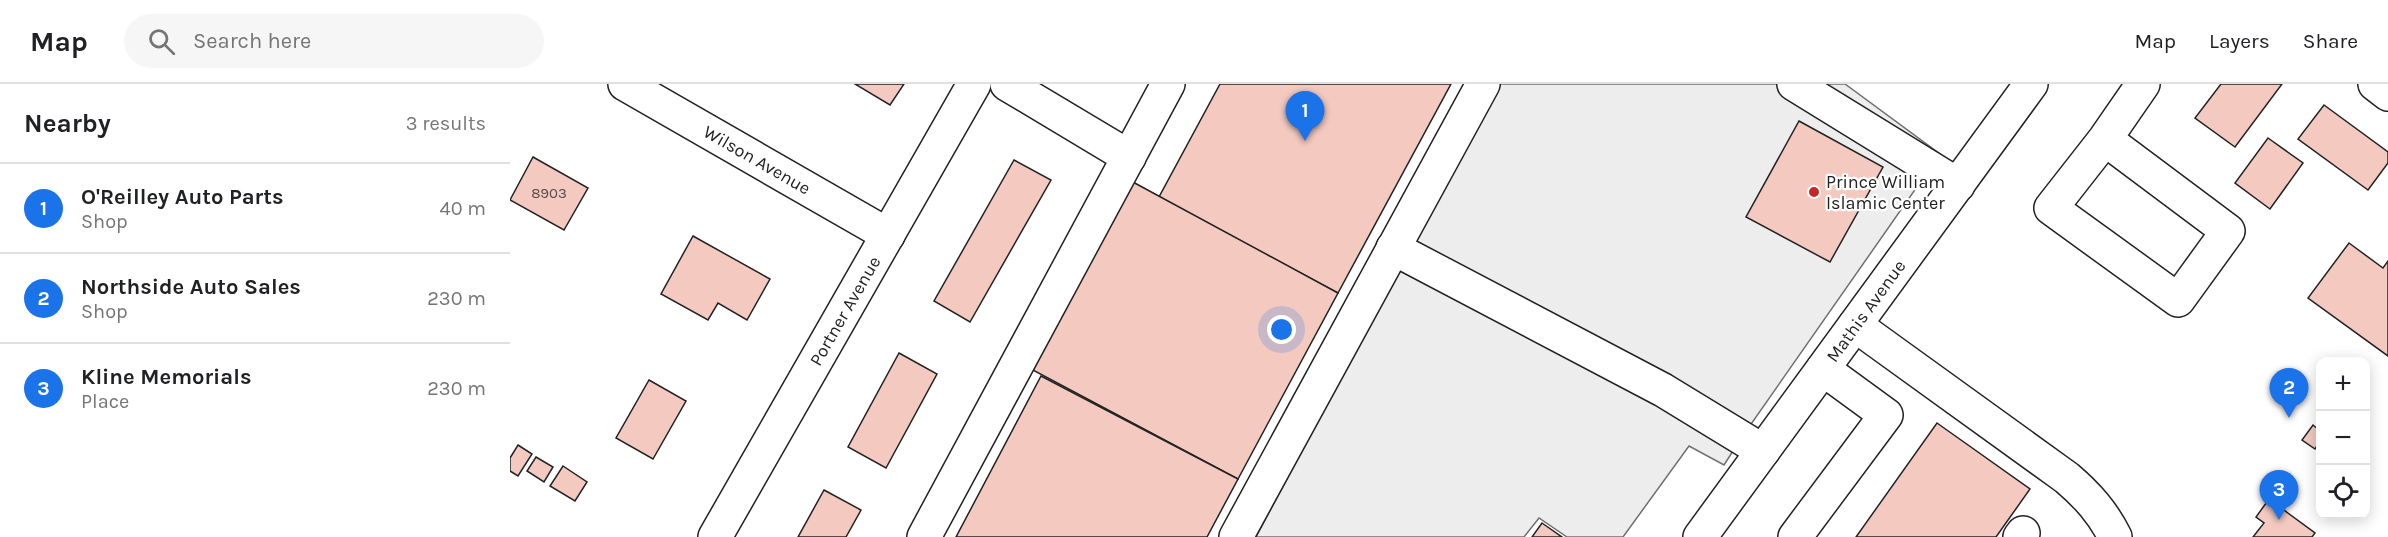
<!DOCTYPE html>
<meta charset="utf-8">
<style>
body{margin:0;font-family:Karla,sans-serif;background:#f6f6f6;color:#202124}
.controls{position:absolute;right:18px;bottom:18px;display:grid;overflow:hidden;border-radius:12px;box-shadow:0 3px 15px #0003}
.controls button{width:54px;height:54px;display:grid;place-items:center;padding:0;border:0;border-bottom:2px solid #e0e0e0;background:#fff;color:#202124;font:30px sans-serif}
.you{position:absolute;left:772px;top:246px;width:21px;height:21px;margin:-15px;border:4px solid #fff;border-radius:50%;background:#1a73e8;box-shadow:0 0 0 9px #1a73e833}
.badge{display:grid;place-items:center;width:39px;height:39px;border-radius:50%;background:#1a73e8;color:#fff;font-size:20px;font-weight:700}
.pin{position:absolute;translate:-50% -50px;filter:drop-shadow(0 2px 3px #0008)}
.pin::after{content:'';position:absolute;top:32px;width:21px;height:18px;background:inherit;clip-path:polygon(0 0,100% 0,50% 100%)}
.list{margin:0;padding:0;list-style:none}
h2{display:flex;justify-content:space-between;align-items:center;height:78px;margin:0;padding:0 24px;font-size:26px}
h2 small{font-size:20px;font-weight:400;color:#757577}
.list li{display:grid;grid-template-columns:39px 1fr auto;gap:18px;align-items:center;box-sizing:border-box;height:90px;padding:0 24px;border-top:2px solid #e0e0e0}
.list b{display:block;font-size:22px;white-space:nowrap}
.list p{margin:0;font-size:20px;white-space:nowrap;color:#757577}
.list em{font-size:20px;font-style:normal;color:#757577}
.icon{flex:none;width:33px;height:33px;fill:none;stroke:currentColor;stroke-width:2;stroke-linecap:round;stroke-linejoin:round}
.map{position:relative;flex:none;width:1878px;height:453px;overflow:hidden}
header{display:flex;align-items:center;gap:36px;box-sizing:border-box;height:84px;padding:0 30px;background:#fff;border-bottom:2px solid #e0e0e0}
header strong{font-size:28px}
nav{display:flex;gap:33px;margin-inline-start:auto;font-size:21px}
.search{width:420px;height:54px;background:#f6f6f6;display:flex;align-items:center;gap:15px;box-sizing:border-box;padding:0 21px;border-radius:33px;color:#757577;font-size:22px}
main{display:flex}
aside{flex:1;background:#fff}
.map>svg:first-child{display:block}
.parking{fill:#ededed;stroke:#6f6f6f;stroke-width:1.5}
.building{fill:#f3c9c0;stroke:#222;stroke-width:1.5}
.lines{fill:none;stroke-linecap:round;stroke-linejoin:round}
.minor-casing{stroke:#222;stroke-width:36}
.minor{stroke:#fff;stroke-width:33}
.poi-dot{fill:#c62828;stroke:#fff;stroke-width:2}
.labels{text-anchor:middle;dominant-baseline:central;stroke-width:4.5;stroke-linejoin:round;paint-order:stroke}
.number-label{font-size:15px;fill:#564c4a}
.street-label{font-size:18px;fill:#222;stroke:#fff}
.poi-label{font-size:18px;fill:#222;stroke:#fff;text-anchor:start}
</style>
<header>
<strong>Map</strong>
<div class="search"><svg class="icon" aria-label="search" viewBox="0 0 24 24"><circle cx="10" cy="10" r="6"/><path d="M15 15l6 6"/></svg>Search here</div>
<nav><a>Map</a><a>Layers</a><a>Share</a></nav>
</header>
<main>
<aside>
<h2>Nearby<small>3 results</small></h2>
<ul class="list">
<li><span class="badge">1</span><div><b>O'Reilley Auto Parts</b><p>Shop</p></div><em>40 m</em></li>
<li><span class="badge">2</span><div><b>Northside Auto Sales</b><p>Shop</p></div><em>230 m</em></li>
<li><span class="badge">3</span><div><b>Kline Memorials</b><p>Place</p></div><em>230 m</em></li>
</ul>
</aside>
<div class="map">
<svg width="1878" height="453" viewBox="0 0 1878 453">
<rect width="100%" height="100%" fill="#fff"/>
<polygon class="parking" points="986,0 1335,0 1430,70 1232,353 1214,381 1179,362 1113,453 1057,453 1029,434 1014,453 746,453"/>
<g class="building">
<polygon points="345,0 394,0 380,21"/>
<polygon points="710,0 941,0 828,209 649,113"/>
<polygon points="1711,0 1772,0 1725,63 1685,34"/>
<polygon points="1814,21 1878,68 1878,79 1858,106 1788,55"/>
<polygon points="1289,37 1373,83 1320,178 1236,133"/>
<polygon points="1758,54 1793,79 1760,125 1725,99"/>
<polygon points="23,73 78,104 54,146 0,116"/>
<polygon points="504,76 541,96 460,238 424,217"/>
<polygon points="621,97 828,209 728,395 519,284"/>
<polygon points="183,152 260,195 237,236 208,219 198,236 151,210"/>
<polygon points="1839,159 1873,184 1878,177 1878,272 1798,214"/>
<polygon points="389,269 427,290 376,384 338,363"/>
<polygon points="531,292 728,395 697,453 446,453"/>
<polygon points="139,296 176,317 143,375 106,354"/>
<polygon points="1427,339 1520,405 1486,453 1346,453"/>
<polygon points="1803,341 1810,347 1810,357 1805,365 1792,356"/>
<polygon points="8,361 22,370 8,392 0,387 0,374"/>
<polygon points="26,373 43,383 34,398 17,387"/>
<polygon points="53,382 77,398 65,417 40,402"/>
<polygon points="314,406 351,426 336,453 288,453"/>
<polygon points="1759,415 1805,449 1802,453 1743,453 1754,439 1746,433"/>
<polygon points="1032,439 1052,453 1022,453"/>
</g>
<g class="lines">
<defs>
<g id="minor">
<polyline points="115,0 378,151"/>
<polyline points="497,0 619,73"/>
<polyline points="1284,0 1448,101"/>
<polyline points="1865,0 1878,10"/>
<polyline points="1595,55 1718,147 1668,216 1541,124 1595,55 1633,0"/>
<polyline points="883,164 1153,306 1253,367"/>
<path d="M1345 241 1557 394C1578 412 1593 429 1605 453"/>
<polyline points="205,453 464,0"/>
<polyline points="414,453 658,0"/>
<polyline points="726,453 973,0"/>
<polyline points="1190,453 1521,0"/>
<polyline points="1285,453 1376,331 1313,285"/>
<polyline points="1510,453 1513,449"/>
</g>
</defs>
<use href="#minor" class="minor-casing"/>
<use href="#minor" class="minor"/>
</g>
<circle class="poi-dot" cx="1304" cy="108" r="6"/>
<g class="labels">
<g class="number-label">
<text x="39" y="109">8903</text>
</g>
<g class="street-label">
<text transform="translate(247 76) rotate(30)">Wilson Avenue</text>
<text transform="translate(335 227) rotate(-60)">Portner Avenue</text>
<text transform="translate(1356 227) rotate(-54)">Mathis Avenue</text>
</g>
<g class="poi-label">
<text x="1316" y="98">Prince William<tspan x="1316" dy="21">Islamic Center</tspan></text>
</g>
</g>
</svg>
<div class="controls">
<button>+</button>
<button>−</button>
<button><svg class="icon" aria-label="locate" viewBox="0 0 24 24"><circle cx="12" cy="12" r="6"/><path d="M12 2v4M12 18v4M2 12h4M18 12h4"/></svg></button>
</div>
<div class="you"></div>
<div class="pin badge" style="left:795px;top:57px">1</div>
<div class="pin badge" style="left:1779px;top:334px">2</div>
<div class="pin badge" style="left:1769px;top:436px">3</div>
</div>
</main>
